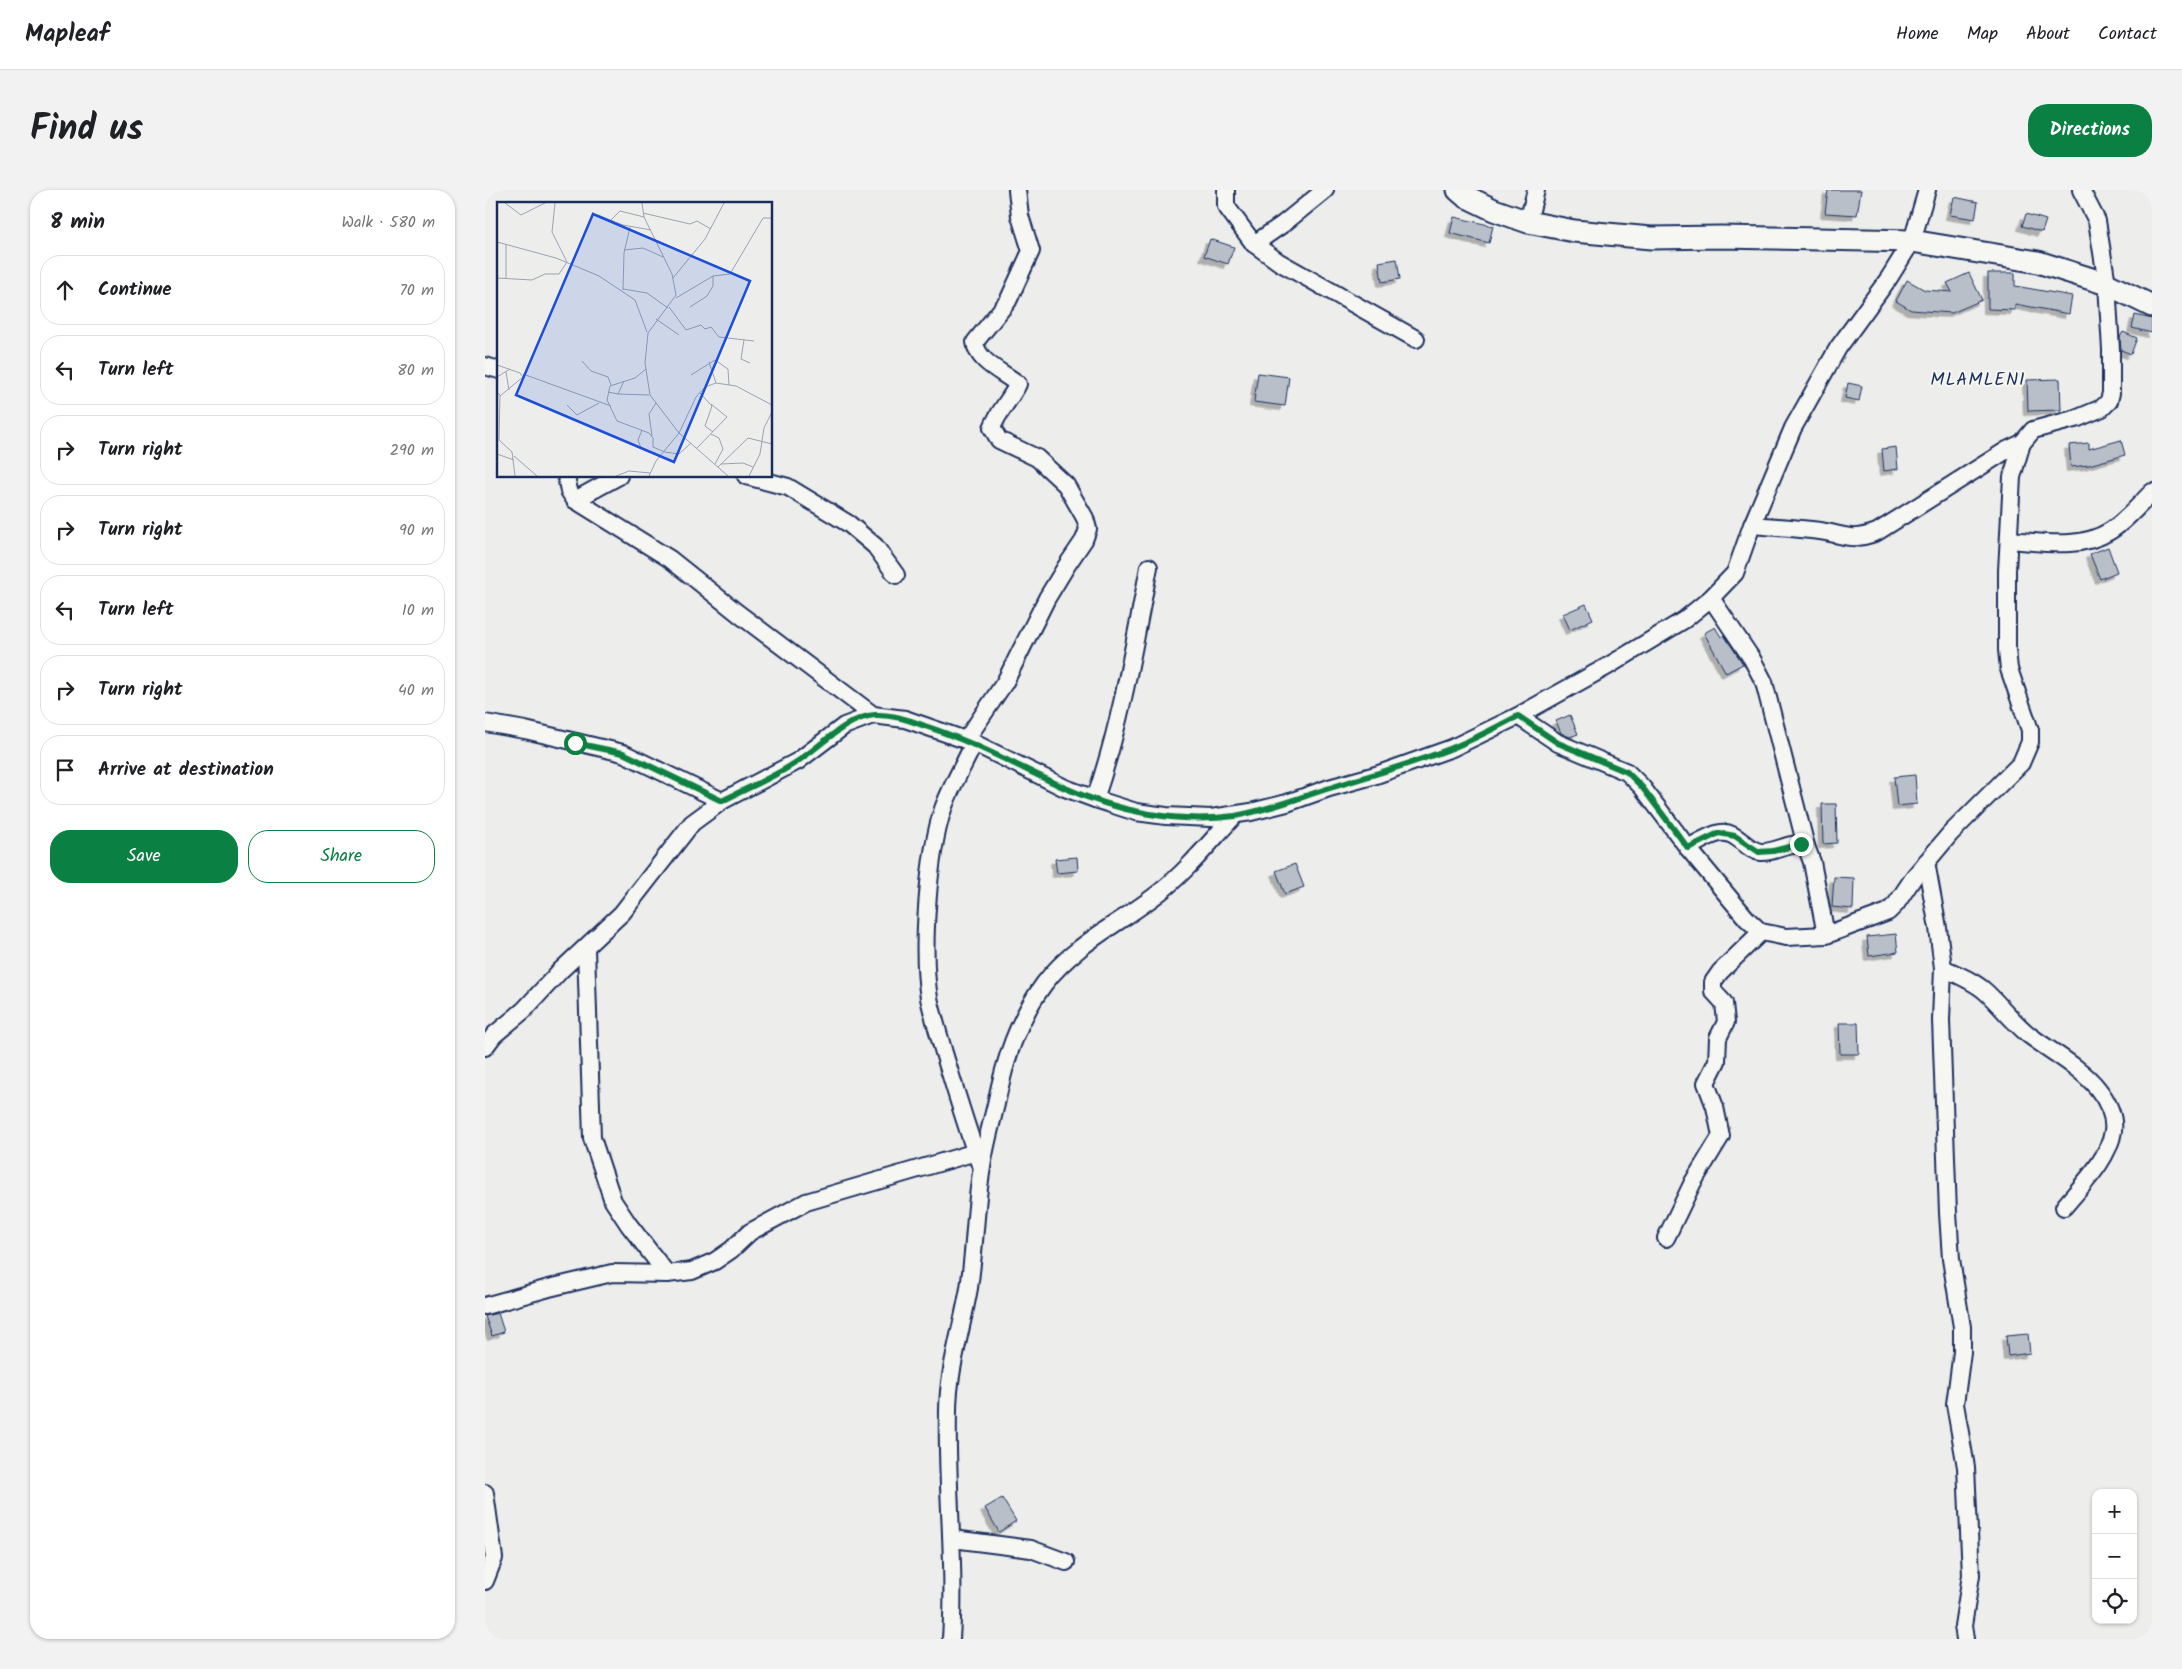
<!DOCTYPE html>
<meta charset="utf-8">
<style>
body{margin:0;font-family:Kalam,sans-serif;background:#f2f2f2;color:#202124}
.controls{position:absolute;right:15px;bottom:15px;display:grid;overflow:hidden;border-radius:10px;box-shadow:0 1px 4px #0004}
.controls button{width:45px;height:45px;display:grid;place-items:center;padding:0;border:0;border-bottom:1px solid #e0e0e0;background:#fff;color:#202124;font:25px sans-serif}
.stop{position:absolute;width:15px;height:15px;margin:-11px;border:4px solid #0b8043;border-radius:50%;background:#fff}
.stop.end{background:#0b8043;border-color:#fff;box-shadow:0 1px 5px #0008}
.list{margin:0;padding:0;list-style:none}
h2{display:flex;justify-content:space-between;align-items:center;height:65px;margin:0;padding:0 20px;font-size:21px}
h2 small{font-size:16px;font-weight:400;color:#757577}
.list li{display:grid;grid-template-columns:32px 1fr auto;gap:15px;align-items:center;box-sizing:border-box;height:70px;margin:0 10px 10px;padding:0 10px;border:1px solid #e0e0e0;border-radius:20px}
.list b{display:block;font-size:19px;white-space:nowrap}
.list em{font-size:16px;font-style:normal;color:#757577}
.actions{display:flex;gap:10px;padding:15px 20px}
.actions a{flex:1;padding:11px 0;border:1px solid #0b8043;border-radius:20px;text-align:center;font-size:18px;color:#0b8043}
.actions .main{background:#0b8043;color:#fff}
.icon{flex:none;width:28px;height:28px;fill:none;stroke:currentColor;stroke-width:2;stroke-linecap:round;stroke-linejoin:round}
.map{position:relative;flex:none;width:1667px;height:1449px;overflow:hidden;border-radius:20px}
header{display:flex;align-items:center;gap:30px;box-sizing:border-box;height:70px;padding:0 25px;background:#fff;border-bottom:1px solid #e0e0e0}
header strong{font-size:24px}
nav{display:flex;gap:28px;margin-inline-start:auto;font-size:18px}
.intro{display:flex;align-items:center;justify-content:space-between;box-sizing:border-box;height:120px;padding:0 30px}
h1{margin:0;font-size:35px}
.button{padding:12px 22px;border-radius:20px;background:#0b8043;color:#fff;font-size:18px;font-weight:700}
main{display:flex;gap:30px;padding:0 30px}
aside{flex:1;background:#fff;border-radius:20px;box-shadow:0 1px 4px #0004}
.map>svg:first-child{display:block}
.building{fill:#b9bfc8;stroke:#1b2f5e;filter:url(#shadow)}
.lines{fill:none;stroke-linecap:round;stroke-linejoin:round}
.minor-casing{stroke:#1b2f5e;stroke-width:20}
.major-casing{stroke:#1b2f5e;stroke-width:25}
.minor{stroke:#f6f6f2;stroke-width:16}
.major{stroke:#f6f6f2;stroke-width:21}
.route{stroke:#0b8043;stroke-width:6}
.labels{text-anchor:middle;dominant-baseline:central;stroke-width:4;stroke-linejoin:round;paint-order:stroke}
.quarter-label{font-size:18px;letter-spacing:1px;fill:#1b2f5e;stroke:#f6f6f2}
.inset-road{fill:none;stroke:#99a2b3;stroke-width:1}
.view{fill:#1d4ed8;fill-opacity:0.15;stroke:#1d4ed8;stroke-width:2.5}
.inset-edge{fill:none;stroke:#1b2f5e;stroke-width:2.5}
</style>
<header>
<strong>Mapleaf</strong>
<nav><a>Home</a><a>Map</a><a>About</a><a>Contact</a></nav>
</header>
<div class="intro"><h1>Find us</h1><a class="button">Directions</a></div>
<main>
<aside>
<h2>8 min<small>Walk · 580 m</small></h2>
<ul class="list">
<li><svg class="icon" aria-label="ahead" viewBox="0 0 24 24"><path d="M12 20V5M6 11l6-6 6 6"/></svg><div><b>Continue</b></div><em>70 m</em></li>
<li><svg class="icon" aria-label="left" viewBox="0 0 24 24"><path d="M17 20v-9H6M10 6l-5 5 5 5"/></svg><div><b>Turn left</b></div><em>80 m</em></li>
<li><svg class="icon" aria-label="right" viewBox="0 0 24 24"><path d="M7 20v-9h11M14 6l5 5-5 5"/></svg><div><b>Turn right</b></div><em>290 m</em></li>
<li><svg class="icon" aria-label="right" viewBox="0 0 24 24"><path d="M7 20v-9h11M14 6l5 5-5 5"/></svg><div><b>Turn right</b></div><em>90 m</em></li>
<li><svg class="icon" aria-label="left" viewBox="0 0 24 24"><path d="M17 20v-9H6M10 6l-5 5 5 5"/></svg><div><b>Turn left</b></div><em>10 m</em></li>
<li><svg class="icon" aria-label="right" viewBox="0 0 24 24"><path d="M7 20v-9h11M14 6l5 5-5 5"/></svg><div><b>Turn right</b></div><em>40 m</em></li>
<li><svg class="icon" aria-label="arrive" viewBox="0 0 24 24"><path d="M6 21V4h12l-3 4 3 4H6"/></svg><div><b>Arrive at destination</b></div></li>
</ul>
<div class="actions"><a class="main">Save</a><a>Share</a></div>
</aside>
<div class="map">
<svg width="1667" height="1449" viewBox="0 0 1667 1449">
<defs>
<filter id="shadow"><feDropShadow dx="-4.5" dy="4.5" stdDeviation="0" flood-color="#0004"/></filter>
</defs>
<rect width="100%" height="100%" fill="#edeeec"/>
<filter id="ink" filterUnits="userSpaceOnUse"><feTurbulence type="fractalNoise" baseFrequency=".02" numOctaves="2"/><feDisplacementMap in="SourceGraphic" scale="10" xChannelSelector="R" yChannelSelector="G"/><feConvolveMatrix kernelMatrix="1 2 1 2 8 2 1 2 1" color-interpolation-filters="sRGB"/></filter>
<g filter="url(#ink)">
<g class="building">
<polygon points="1343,0 1376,0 1372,25 1340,23"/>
<polygon points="1469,7 1493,12 1490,29 1465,25"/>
<polygon points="1541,24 1561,30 1557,42 1537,36"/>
<polygon points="969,27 1008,36 1004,53 965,43"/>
<polygon points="725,49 749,57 743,74 719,66"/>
<polygon points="912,69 915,89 897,92 894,72"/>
<polygon points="1484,83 1497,110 1467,123 1426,120 1411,111 1422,90 1440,100 1467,102 1462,93"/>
<polygon points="1503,83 1530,83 1530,96 1587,106 1584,124 1530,114 1530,120 1503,119"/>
<polygon points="1650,125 1667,129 1667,143 1647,138"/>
<polygon points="1638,142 1652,148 1646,164 1636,160 1635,147"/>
<polygon points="773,183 804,187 800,216 769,212"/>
<polygon points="1575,189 1576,220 1543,221 1542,190"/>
<polygon points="1363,193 1377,196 1374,211 1360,208"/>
<polygon points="1636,250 1640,265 1604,275 1586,277 1584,255 1604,253 1604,259"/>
<polygon points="1411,257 1413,279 1399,281 1397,259"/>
<polygon points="1623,357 1632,382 1615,389 1605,364"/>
<polygon points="1101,414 1108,429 1085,440 1078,424"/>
<polygon points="1230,437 1236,447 1239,445 1258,474 1241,483 1219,443"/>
<polygon points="1085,525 1093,544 1085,547 1076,543 1071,531"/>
<polygon points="1430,585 1432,614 1412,616 1409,587"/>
<polygon points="1337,614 1351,614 1352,653 1338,654"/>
<polygon points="592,667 593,681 572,683 570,669"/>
<polygon points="810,674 819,697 800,704 791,681"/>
<polygon points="1349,687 1369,688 1368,719 1347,717"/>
<polygon points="1411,744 1413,762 1384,766 1382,747"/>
<polygon points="1354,833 1373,833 1374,864 1355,864"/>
<polygon points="13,1123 19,1142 7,1146 0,1126"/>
<polygon points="1543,1144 1545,1163 1523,1166 1521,1146"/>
<polygon points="517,1308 531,1331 514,1342 500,1318"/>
</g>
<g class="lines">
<defs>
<g id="minor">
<polyline points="741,0 741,16 769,54 794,72 931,149"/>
<polyline points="1043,32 1051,0"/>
<polyline points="769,54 798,34 840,0"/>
<polyline points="0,176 14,180"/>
<polyline points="81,286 84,301 90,310 185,369 254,424 388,525"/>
<polyline points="261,286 303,297 364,334 390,356 411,385"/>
<polyline points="90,310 134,286"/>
<path d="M1267 335C1290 337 1312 338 1335 341 1361 345 1365 352 1392 342L1522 260 1537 253"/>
<path d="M1524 350C1557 352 1595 360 1625 341 1641 331 1654 315 1667 302"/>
<polyline points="1226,408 1267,469 1279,492 1321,656"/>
<polyline points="1033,526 1073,553 1142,582 1157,597 1203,658 1262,729 1276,742 1301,747 1341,745 1403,722 1411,714 1429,687 1465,644 1536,573 1545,552 1545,540 1524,479 1522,460 1522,381 1527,287 1537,253 1548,240 1593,228 1617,218 1624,211 1626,203 1626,160 1622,94 1612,31 1596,0"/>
<polyline points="0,533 40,540 138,563 237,611"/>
<path d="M481 550 520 492 562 408 582 375 599 350 603 339 600 328 581 295 552 268 514 250 507 238C513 222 525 210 533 194 518 182 492 172 490 152L523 111 546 61 535 26 532 0"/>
<path d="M489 553C479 575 466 596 458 619 443 665 436 759 444 808 448 826 454 845 459 863 470 899 481 936 494 972"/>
<path d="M610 609C636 534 649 455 664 377"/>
<path d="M1203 658C1212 653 1224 645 1235 643 1252 640 1261 661 1276 662 1291 663 1307 650 1321 656L1327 672 1341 745"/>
<polyline points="1441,672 1453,738 1458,778 1456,830 1463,1023 1466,1069 1477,1137 1477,1162 1470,1214 1481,1277 1486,1385 1478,1436 1480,1449"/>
<polyline points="101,758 107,948 128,1011 144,1035 182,1084"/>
<path d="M1458 778C1473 785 1489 791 1501 802 1516 816 1528 832 1544 845 1565 861 1597 878 1613 899 1622 910 1630 926 1628 941 1624 969 1597 995 1579 1017"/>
<polyline points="0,857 9,845 39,820 75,781 137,723 207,633 237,611 313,571 359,536 388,525 420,529 489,553 580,598 610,609 651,622 681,626 726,628 766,622 802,613 844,598 891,585 967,558 1033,526 1123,476 1199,430 1226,408 1250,383 1267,335 1308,238 1353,158 1404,88 1427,51 1442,0"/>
<polyline points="1181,1048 1208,992 1236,946 1230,917 1221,893 1232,871 1233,848 1241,832 1239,813 1228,801 1228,792 1235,782 1276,742"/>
<polyline points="0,1116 64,1098 127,1083 182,1084 207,1081 230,1071 246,1060 265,1042 321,1012 491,962"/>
<polyline points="0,1303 9,1368 0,1391"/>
<polyline points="468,1349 546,1359 581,1372"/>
<path d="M466 1449C471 1373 461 1297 463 1221 463 1180 477 1139 484 1098 490 1058 490 1017 497 977 500 956 506 935 511 914 520 870 532 831 559 794 589 754 636 733 675 702 703 680 725 652 749 626"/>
</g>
<polyline id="major" points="973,0 980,6 1009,20 1043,32 1089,41 1166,48 1236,47 1427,51 1553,72 1622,94 1667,116"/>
</defs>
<use href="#minor" class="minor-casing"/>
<use href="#major" class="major-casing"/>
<use href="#minor" class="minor"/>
<use href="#major" class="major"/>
</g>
</g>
<g class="lines" filter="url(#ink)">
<path class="route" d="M90 553 138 563 237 611C262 598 290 587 313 571 336 556 362 527 390 525 407 524 425 530 440 536 489 552 532 576 578 597 630 621 692 634 750 626 783 620 813 608 845 598 886 585 927 574 967 558 990 549 1012 537 1033 526L1073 553 1142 582 1157 597 1203 658 1234 643 1250 646 1274 662 1288 661 1316 654"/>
</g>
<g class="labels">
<g class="quarter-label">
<text x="1493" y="190">MLAMLENI</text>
</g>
</g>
<g transform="translate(12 12)">
<rect width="275" height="275" fill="#edeeec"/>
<path class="inset-road" d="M8 1 24 13 48 1M145 1 147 15 175 72 179 93 151 131 148 161 153 193 182 231 231 274M146 11 193 22 200 19 214 27M101 13 126 23 154 28M114 18 123 9 147 15M0 40 59 56 102 74 138 98 150 130M9 43V76M127 48 146 46 166 55M0 76 35 78 48 72H62L70 60 55 30 58 1M176 76 208 37 227 1M126 87 150 91 171 106M126 88 127 51 133 25M179 96 216 74 233 72 266 16H275M172 105 189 128 204 123 208 127 214 125 222 135 257 139M193 105 210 94 216 84V74M159 117 182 133M247 138 244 157 253 161M85 159 94 169 111 175 114 183M212 160 219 181M0 163 23 171 26 175 3 194M149 167 138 176 113 184 110 198 120 219 152 231 156 236V245L168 250 182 252 194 241M9 170 12 188M26 172 114 204M194 173 218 158 231 167 232 183M0 175 13 167M0 190 3 193 2 238 15 250 18 274M111 190 121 192 127 179M203 191 215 204 208 224 216 230M121 192 152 193M70 203 80 213 102 201M214 232 222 236 226 247 218 262M155 234 152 212 159 201M144 246 141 238 145 228M200 246 230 215 214 202M0 252 17 258M17 254 40 274M224 262 246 261 256 265M221 265 251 236 275 242M119 274 132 269 153 271M152 274 159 259 182 231 199 195 208 185 219 181 239 184 275 203M252 274 263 252 267 226 275 210"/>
<path class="view" d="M96 12 253 79 177 260 19 193Z"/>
<rect width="275" height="275" class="inset-edge"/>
</g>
</svg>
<div class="controls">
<button>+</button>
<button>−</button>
<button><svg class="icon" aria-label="locate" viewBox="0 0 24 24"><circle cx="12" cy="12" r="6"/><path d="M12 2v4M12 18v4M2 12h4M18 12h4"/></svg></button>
</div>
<div class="stop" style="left:90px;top:553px"></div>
<div class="stop end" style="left:1316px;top:654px"></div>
</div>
</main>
